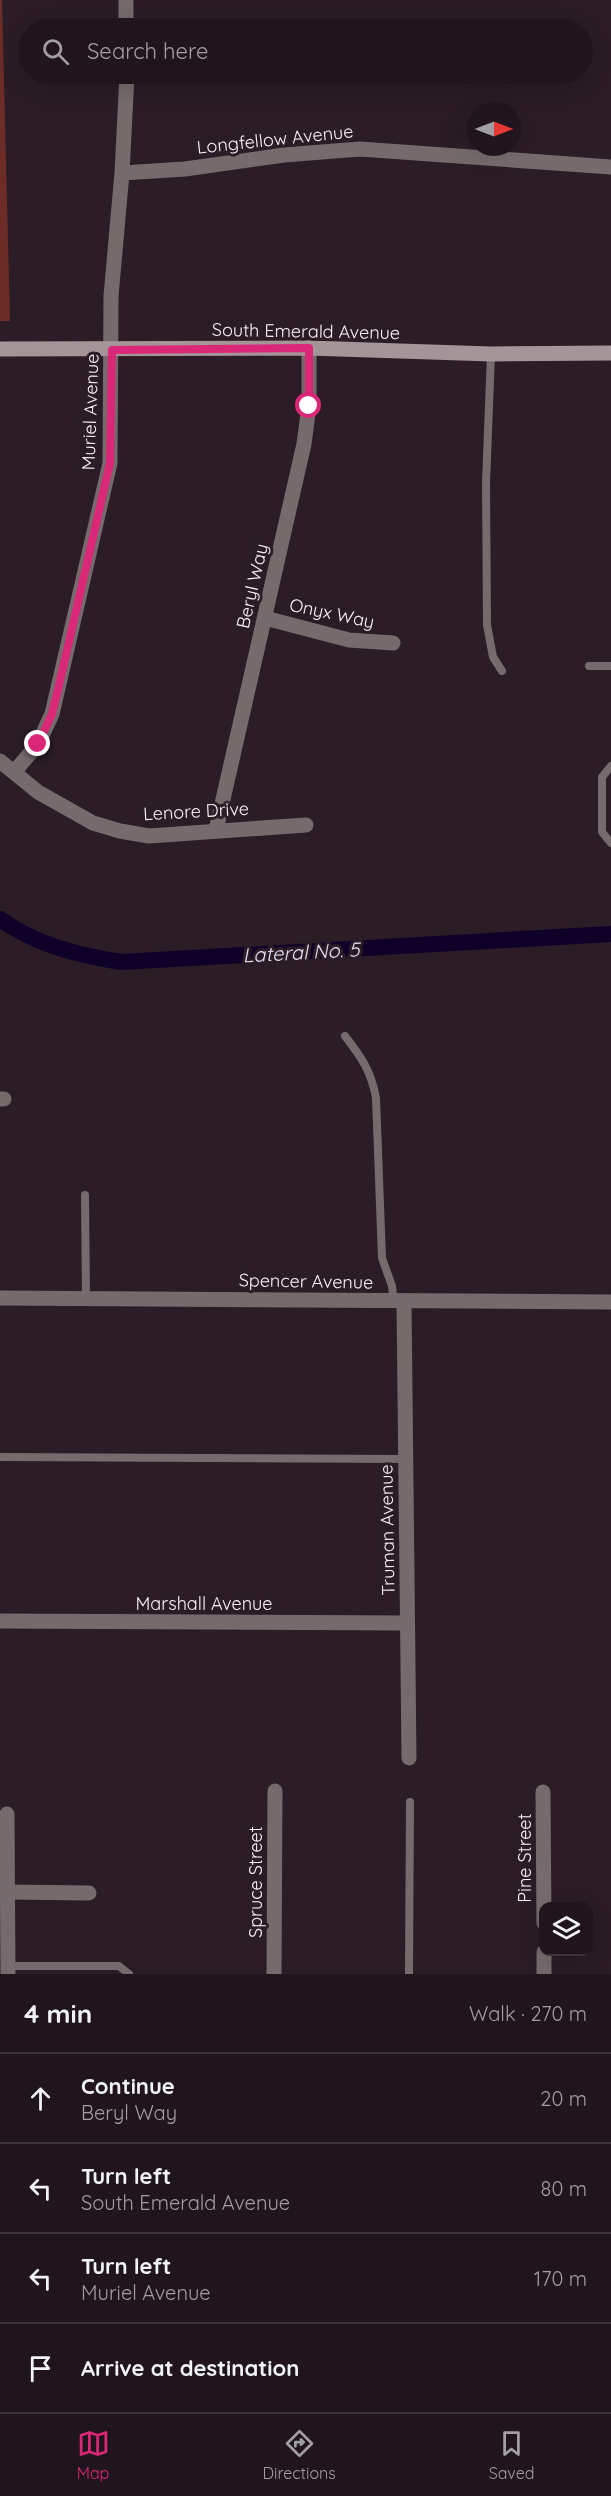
<!DOCTYPE html>
<meta charset="utf-8">
<style>
body{margin:0;font-family:Quicksand,sans-serif;background:#2d2229;color:#f1f3f6}
.controls{position:absolute;right:18px;bottom:18px;display:grid;overflow:hidden;border-radius:12px;box-shadow:0 6px 24px #0002}
.controls button{width:54px;height:54px;display:grid;place-items:center;padding:0;border:0;border-bottom:2px solid #3d343b;background:#20151c;color:#f1f3f6;font:30px sans-serif}
.compass{position:absolute;left:467px;top:102px;width:54px;height:54px;border-radius:50%;background:#20151c;box-shadow:0 6px 24px #0002;rotate:90deg}
.stop{position:absolute;width:18px;height:18px;margin:-14px;border:4px solid #db2777;border-radius:50%;background:#fff}
.stop.end{background:#db2777;border-color:#fff;box-shadow:0 2px 6px #0008}
.list{margin:0;padding:0;list-style:none}
h2{display:flex;justify-content:space-between;align-items:center;height:78px;margin:0;padding:0 24px;font-size:26px}
h2 small{font-size:20px;font-weight:400;color:#a29fa3}
.list li{display:grid;grid-template-columns:39px 1fr auto;gap:18px;align-items:center;box-sizing:border-box;height:90px;padding:0 24px;border-top:2px solid #3d343b}
.list b{display:block;font-size:22px;white-space:nowrap}
.list p{margin:0;font-size:20px;white-space:nowrap;color:#a29fa3}
.list em{font-size:20px;font-style:normal;color:#a29fa3}
.icon{flex:none;width:33px;height:33px;fill:none;stroke:currentColor;stroke-width:2;stroke-linecap:round;stroke-linejoin:round}
.map{position:relative;flex:none;width:611px;height:1974px;overflow:hidden}
.search{position:absolute;background:#20151c;box-shadow:0 6px 24px #0002;left:18px;right:18px;top:18px;height:66px;display:flex;align-items:center;gap:15px;box-sizing:border-box;padding:0 21px;border-radius:33px;color:#a29fa3;font-size:22px}
.sheet{height:438px;background:#20151c}
nav{display:flex;justify-content:space-around;align-items:center;box-sizing:border-box;height:84px;border-top:2px solid #3d343b;background:#20151c;font-size:16px;color:#a29fa3}
nav a{display:grid;justify-items:center;gap:3px}
nav .on{color:#db2777}
.map>svg:first-child{display:block}
.green{fill:#6c2c27}
.lines{fill:none;stroke-linecap:round;stroke-linejoin:round}
.canal{stroke:#0f002a;stroke-width:16}
.lane{stroke:#756b6d;stroke-width:8}
.street{stroke:#756b6d;stroke-width:15}
.secondary{stroke:#a59598;stroke-width:15}
.route{stroke:#db2777;stroke-width:8}
.labels{text-anchor:middle;dominant-baseline:central;stroke-width:6;stroke-linejoin:round;paint-order:stroke}
.street-label{font-size:18px;fill:#fcf1f8;stroke:#2b1c26}
.water-label{font-size:20px;font-style:italic;fill:#e5e2f6;stroke:#2b1c26}
</style>
<div class="map">
<svg width="611" height="1974" viewBox="0 0 611 1974">
<rect width="100%" height="100%" fill="#2b1c26"/>
<polygon class="green" points="0,0 2,0 10,321 0,321"/>
<g class="lines">
<path class="canal" d="M0 919C37 945 77 955 121 962L611 934"/>
<g class="lane">
<polyline points="491,354 486,483 487,625 493,657 502,671"/>
<polyline points="589,666 611,666"/>
<polyline points="611,766 602,777 602,832 611,843"/>
<path d="M345 1036C362 1058 371 1071 376 1098L382 1258 392 1286 394 1302"/>
<polyline points="85,1195 86,1299"/>
<polyline points="0,1457 405,1459"/>
<polyline points="8,1966 119,1966 129,1974"/>
<polyline points="409,1974 410,1802"/>
</g>
<g class="street">
<polyline points="126,0 126,28"/>
<polyline points="122,173 185,169 284,155 360,149 611,167"/>
<polyline points="265,618 349,640 393,643"/>
<polyline points="0,761 38,792 93,823 120,831 149,836 306,825"/>
<polyline points="15,771 38,744 52,714 110,463 111,296 122,173 127,74"/>
<polyline points="216,830 304,444 309,406 309,348"/>
<polyline points="0,1099 4,1099"/>
<polyline points="0,1298 611,1302"/>
<polyline points="404,1302 409,1758"/>
<polyline points="0,1621 407,1623"/>
<polyline points="543,1792 544,1923"/>
<polyline points="7,1814 8,1974"/>
<polyline points="7,1892 89,1893"/>
<polyline points="544,1952 544,1974"/>
<polyline points="274,1974 275,1791"/>
</g>
<polyline class="secondary" points="0,349 309,348 491,354 611,353"/>
</g>
<g class="lines">
<polyline class="route" points="38,744 52,714 57,694 110,463 112,350 309,348 309,406"/>
</g>
<g class="labels">
<g class="street-label">
<text transform="translate(275 139) rotate(-6)">Longfellow Avenue</text>
<text transform="translate(306 331) rotate(1)">South Emerald Avenue</text>
<text transform="translate(90 412) rotate(-88)">Muriel Avenue</text>
<text transform="translate(252 586) rotate(-77)">Beryl Way</text>
<text transform="translate(332 613) rotate(12)">Onyx Way</text>
<text transform="translate(196 811) rotate(-3)">Lenore Drive</text>
<text transform="translate(306 1281) rotate(1)">Spencer Avenue</text>
<text transform="translate(387 1530) rotate(-91)">Truman Avenue</text>
<text x="204" y="1603">Marshall Avenue</text>
<text transform="translate(524 1858) rotate(-90)">Pine Street</text>
<text transform="translate(255 1882) rotate(-90)">Spruce Street</text>
</g>
<g class="water-label">
<text transform="translate(301 952) rotate(-3)">Lateral No. 5</text>
</g>
</g>
</svg>
<div class="controls">
<button><svg class="icon" aria-label="layers" viewBox="0 0 24 24"><path d="M12 4l9 5-9 5-9-5zM3 14l9 5 9-5"/></svg></button>
</div>
<svg class="compass" viewBox="-18 -18 36 36"><path d="M0-13l5 13h-10z" fill="#e53935"/><path d="M0 13l5-13h-10z" fill="#a29fa3"/></svg>
<div class="stop" style="left:309px;top:406px"></div>
<div class="stop end" style="left:38px;top:744px"></div>
<div class="search"><svg class="icon" aria-label="search" viewBox="0 0 24 24"><circle cx="10" cy="10" r="6"/><path d="M15 15l6 6"/></svg>Search here</div>
</div>
<section class="sheet">
<h2>4 min<small>Walk · 270 m</small></h2>
<ul class="list">
<li><svg class="icon" aria-label="ahead" viewBox="0 0 24 24"><path d="M12 20V5M6 11l6-6 6 6"/></svg><div><b>Continue</b><p>Beryl Way</p></div><em>20 m</em></li>
<li><svg class="icon" aria-label="left" viewBox="0 0 24 24"><path d="M17 20v-9H6M10 6l-5 5 5 5"/></svg><div><b>Turn left</b><p>South Emerald Avenue</p></div><em>80 m</em></li>
<li><svg class="icon" aria-label="left" viewBox="0 0 24 24"><path d="M17 20v-9H6M10 6l-5 5 5 5"/></svg><div><b>Turn left</b><p>Muriel Avenue</p></div><em>170 m</em></li>
<li><svg class="icon" aria-label="arrive" viewBox="0 0 24 24"><path d="M6 21V4h12l-3 4 3 4H6"/></svg><div><b>Arrive at destination</b></div></li>
</ul>
</section>
<nav>
<a class="on"><svg class="icon" aria-label="map" viewBox="0 0 24 24"><path d="M3 6l6-2 6 2 6-2v14l-6 2-6-2-6 2zM9 4v14M15 6v14"/></svg>Map</a>
<a><svg class="icon" aria-label="directions" viewBox="0 0 24 24"><path d="M12 3l9 9-9 9-9-9zM9 14v-3h6M13 9l2 2-2 2"/></svg>Directions</a>
<a><svg class="icon" aria-label="saved" viewBox="0 0 24 24"><path d="M7 4h10v16l-5-4-5 4z"/></svg>Saved</a>
</nav>
